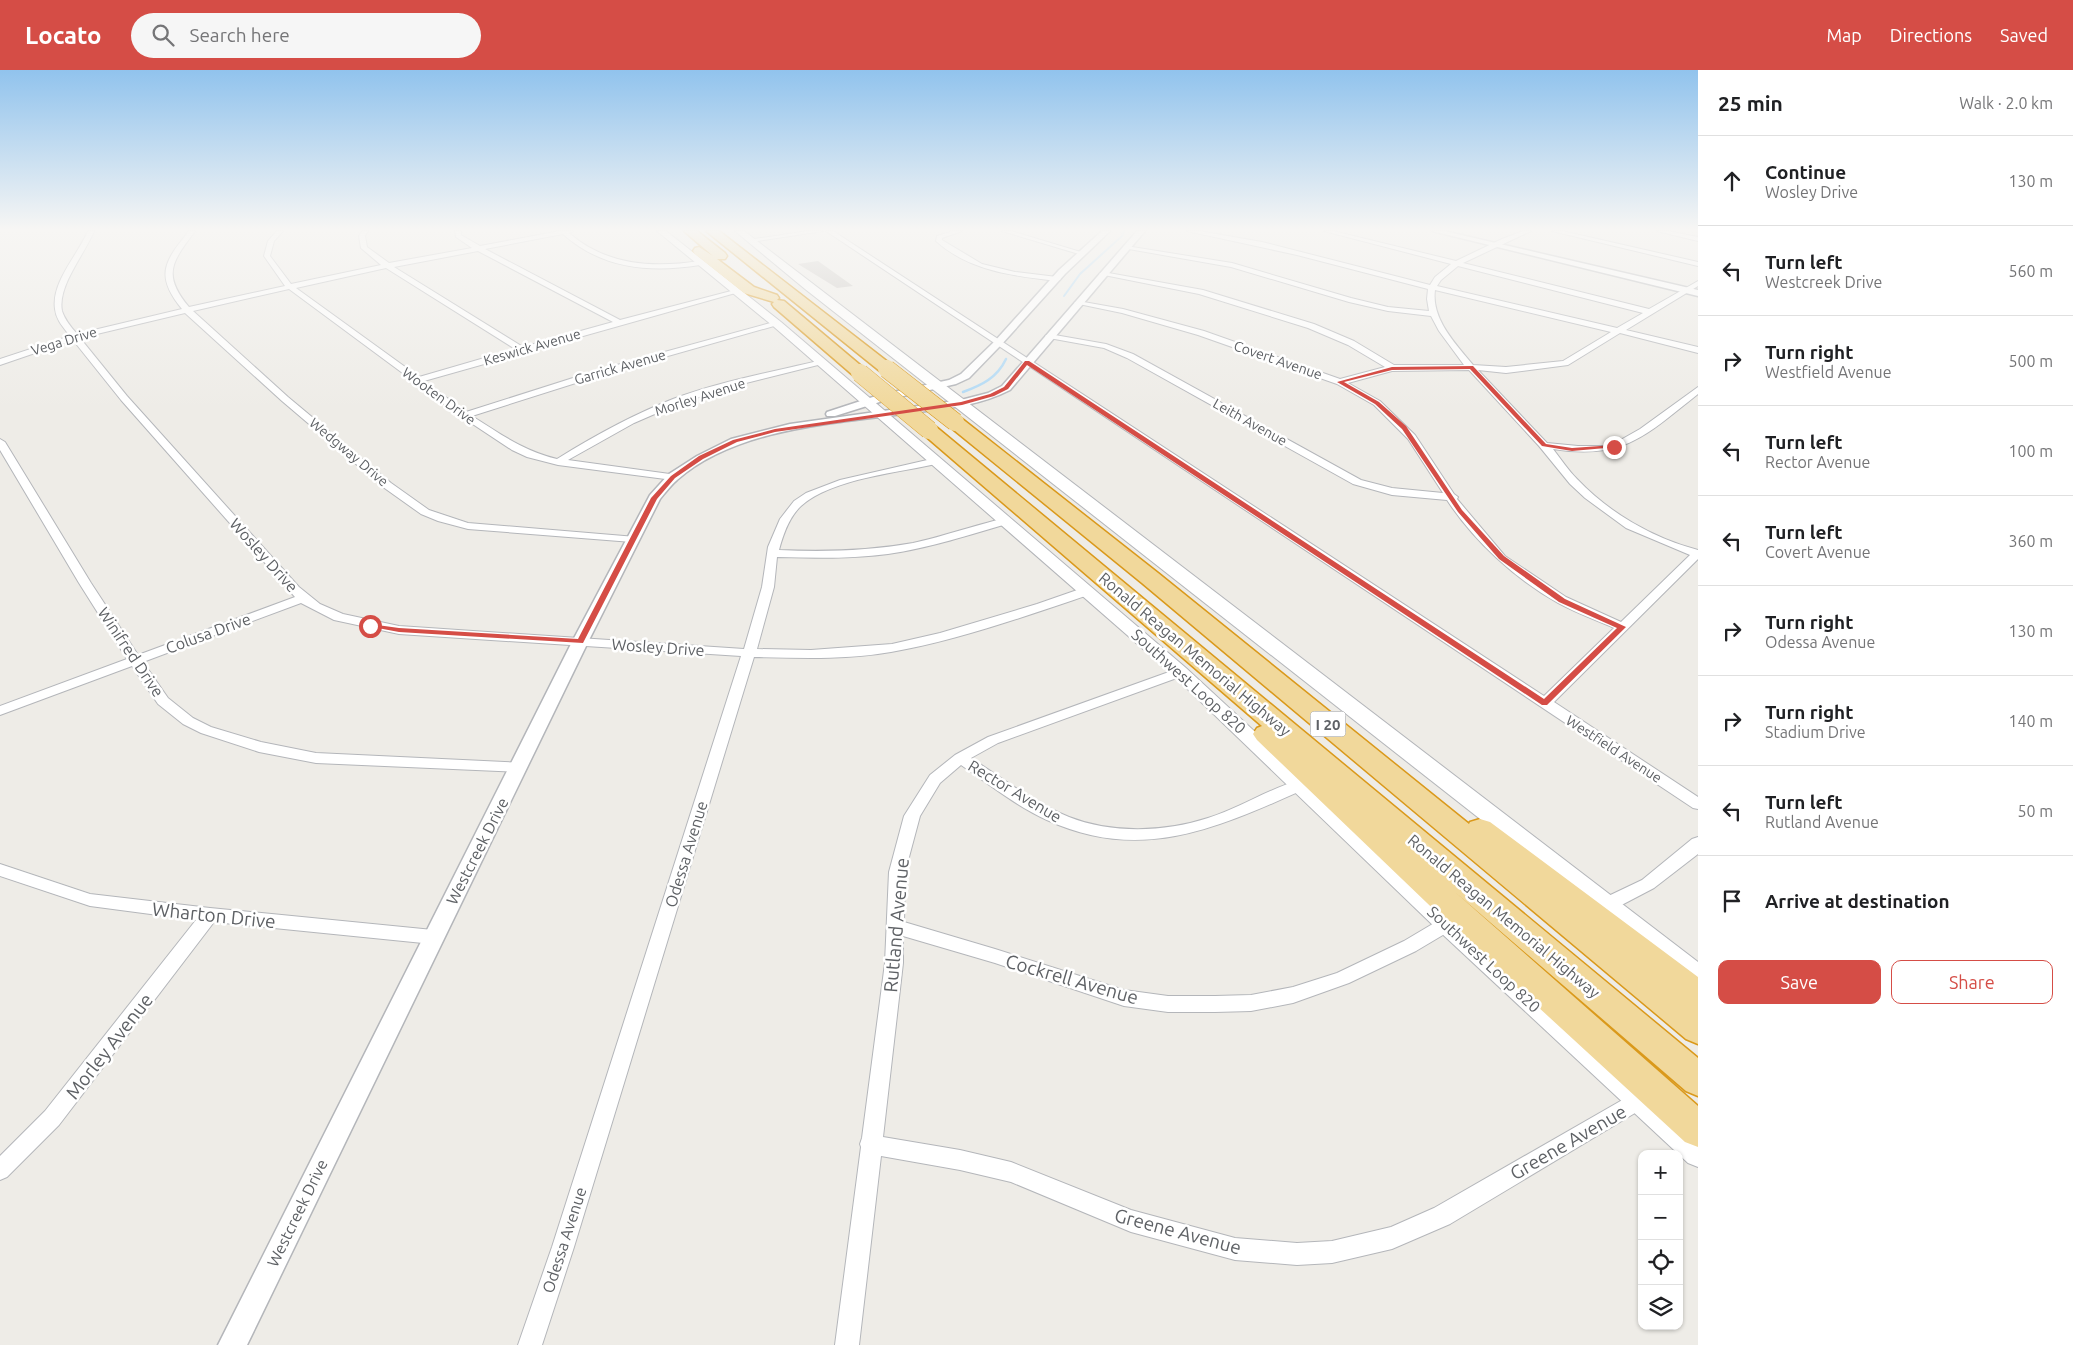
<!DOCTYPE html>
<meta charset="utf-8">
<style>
body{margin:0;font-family:Ubuntu,sans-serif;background:#f6f6f6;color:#202124}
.controls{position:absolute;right:15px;bottom:15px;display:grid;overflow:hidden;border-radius:10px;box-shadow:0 1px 4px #0004}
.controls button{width:45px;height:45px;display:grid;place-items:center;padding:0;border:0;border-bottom:1px solid #e0e0e0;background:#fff;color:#202124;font:25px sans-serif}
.stop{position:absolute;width:15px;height:15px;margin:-11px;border:4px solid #d54d46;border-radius:50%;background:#fff}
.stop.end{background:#d54d46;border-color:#fff;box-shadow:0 1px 5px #0008}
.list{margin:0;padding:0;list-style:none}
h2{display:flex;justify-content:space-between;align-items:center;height:65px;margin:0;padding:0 20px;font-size:21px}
h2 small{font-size:16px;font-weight:400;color:#757577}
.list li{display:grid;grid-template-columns:32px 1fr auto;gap:15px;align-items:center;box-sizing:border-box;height:90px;padding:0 20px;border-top:1px solid #e0e0e0}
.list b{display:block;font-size:19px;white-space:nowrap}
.list p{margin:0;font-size:16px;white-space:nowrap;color:#757577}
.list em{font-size:16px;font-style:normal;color:#757577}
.actions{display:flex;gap:10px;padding:15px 20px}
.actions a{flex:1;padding:11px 0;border:1px solid #d54d46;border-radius:10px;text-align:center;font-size:18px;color:#d54d46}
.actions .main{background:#d54d46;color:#fff}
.icon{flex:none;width:28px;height:28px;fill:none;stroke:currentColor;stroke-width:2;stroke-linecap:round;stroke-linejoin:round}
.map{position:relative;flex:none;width:1698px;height:1275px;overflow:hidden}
header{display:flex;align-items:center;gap:30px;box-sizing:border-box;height:70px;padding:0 25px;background:#d54d46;color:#fff}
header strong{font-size:24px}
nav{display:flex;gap:28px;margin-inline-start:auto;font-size:18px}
.search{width:350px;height:45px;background:#f6f6f6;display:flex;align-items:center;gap:12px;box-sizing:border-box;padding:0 18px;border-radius:28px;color:#757577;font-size:19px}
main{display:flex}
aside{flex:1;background:#fff}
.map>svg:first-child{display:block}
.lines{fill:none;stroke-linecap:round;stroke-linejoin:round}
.stream-far1{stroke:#b0d9f5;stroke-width:2}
.stream{stroke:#b0d9f5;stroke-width:2.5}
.building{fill:#cac7c3}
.minor-casing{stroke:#b4b6ba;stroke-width:2}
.tertiary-casing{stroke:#b4b6ba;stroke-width:3}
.secondary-casing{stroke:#b3b5b9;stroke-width:2}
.motorway-casing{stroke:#da991b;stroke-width:3}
.minor{fill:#fff;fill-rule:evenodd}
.tertiary{fill:#fff;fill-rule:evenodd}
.secondary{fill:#fff;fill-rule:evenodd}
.motorway{fill:#f1d89b;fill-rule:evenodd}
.motorway-bridge-casing{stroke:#da991b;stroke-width:19;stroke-linecap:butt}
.motorway-bridge{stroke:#f1d89b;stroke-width:18}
.route{fill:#d54d46}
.labels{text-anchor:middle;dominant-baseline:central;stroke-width:5;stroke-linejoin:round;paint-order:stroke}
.far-street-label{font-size:14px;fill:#5e6165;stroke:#fff}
.shield{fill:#fff;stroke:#8e9093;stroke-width:1}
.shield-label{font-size:15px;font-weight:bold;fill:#5e6165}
.street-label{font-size:16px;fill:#5e6165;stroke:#fff}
.near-street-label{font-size:19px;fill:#5e6165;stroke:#fff}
</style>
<header>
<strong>Locato</strong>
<div class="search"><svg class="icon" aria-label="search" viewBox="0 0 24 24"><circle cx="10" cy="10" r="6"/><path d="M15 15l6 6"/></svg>Search here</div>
<nav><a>Map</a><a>Directions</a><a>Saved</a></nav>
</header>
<main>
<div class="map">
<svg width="1698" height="1275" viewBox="0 0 1698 1275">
<rect width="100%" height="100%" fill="#eeece7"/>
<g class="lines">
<polyline class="stream-far1" points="1064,226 1080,204 1122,166 1124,161"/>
<path class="stream" d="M963 322C982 315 997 308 1006 289"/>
</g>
<polygon class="building" points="818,191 853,216 837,218 798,194"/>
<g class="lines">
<defs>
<g id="minor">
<path d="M88 161H94C85 184 57 216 62 241 65 250 71 257 77 264L182 239C154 205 165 191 189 161H195C173 191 161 204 189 237L285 216 264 186 268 171 277 161H283L274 171 270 186 291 214 381 195 361 178 359 166 362 161H368L365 166 367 177 389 193 472 178 456 167 455 161H461V165L480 176 560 161H573L569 163C607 196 653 198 700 191L704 193 700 195C650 203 602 199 563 164L485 179 620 250 735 220 739 222 424 311 466 342 595 301 774 252 781 254 601 305 472 346C502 365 522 380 557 389 594 366 632 345 673 329 721 311 772 302 822 290L826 293 734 316 680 333 634 353 568 390 677 405 678 407 677 409 673 410 558 395 527 387 512 380 462 347 289 219 193 241 288 327 391 413 429 440 468 453 636 467 638 469 632 472 468 459 438 451 421 444 383 417 282 331 185 243 80 268 127 326 299 517 320 534 343 544 399 556 744 579 762 517 768 477 780 449 794 431 806 423 840 410 936 388 941 391 940 393C900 403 832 408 801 436 789 447 783 465 779 480 824 482 868 481 913 473 945 466 975 455 1006 448L1011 451 1010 453C969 465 929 478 888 484 851 489 814 488 777 487L774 517 757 579 811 580 892 574 940 563 1037 534 1083 518 1087 517 1093 521 1091 524C1029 545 956 571 891 582 846 590 800 588 754 587L574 1177 542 1275H518L552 1177 741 586 399 564 334 550 301 533 143 592 168 628 193 648 211 657 261 672 316 683 524 693 526 697 524 701 519 702 316 693 259 682 201 663 183 654 158 634 132 596 0 645V636L127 589 79 513 0 380V369L5 372 91 513 138 585 295 527 121 330 73 270 0 295V289L70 266C64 258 56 250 55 239 51 212 78 185 88 161ZM478 181 613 252 523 277 394 197ZM386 198 515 279 419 307 296 218Z"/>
<polygon points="808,161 823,161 751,172 748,170"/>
<path d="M826 161H833L1544 626 1614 558C1596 550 1576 543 1558 533 1515 509 1474 471 1447 430L1392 425 1353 414 1127 288 1104 278 1049 268 1045 266 1049 264 1106 274 1133 284 1361 410 1392 418 1443 423 1408 369 1374 335 1337 314 1198 265 1122 243 1074 233 1078 231 1123 239 1204 261 1340 309 1385 297 1348 275 1308 258 1199 224 1099 204 1103 202 1203 220 1314 254 1354 271 1394 295H1464L1439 261 1431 246 1388 241 1349 232 1231 197 1123 178 1126 176 1232 193 1351 228 1388 237 1429 241 1427 229 1428 219 1297 185 1187 161H1199L1262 172 1430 215 1435 207 1451 194 1324 161H1333L1456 191 1502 169 1523 161H1531L1463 193 1649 239 1698 211V216L1626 260 1698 277V283L1620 263 1568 295 1506 303 1478 300 1547 373 1578 376H1603L1617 372 1640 359 1698 317V324C1645 366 1624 390 1553 379 1561 389 1568 400 1577 409 1609 443 1653 468 1698 480V489L1554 632 1698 727V739L1693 738ZM1458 196 1643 243 1617 258 1437 216 1441 210ZM1435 220 1611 262 1563 291 1506 297 1473 295C1456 274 1431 249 1435 220ZM1469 300 1539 376 1570 414 1585 428 1626 458 1690 485 1621 552 1566 527 1505 486 1457 429 1458 427 1454 424 1415 365 1380 331 1348 313 1392 301Z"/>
<path d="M953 161H962L942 168V170L982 194 1015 202 1057 207 1061 209 1057 211C1014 206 969 201 936 171L937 166Z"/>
<polygon points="1002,161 1011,161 1084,183 1079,184"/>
<polygon points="1552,161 1562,161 1698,192 1698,196"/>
<polygon points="1657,161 1668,161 1698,167 1698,171"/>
<path d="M1180 598 1185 599 1187 602 1185 605 998 673 971 688C1003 709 1034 733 1069 747 1112 764 1165 762 1208 748 1240 738 1268 719 1300 710L1305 711 1307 715 1305 719C1219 757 1142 794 1047 750 1016 736 989 714 961 695L940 713 920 746 905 802 904 852 995 879 1124 920 1168 926H1215L1251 925 1293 917 1337 903 1404 871 1441 849 1447 847 1453 849 1456 854 1453 859 1416 881 1349 913 1293 933 1251 941 1215 942H1168L1124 936 995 893 903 866V893L883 1067 960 1080 1011 1092 1131 1140 1235 1168 1297 1173 1332 1171 1391 1157 1434 1138 1631 1025 1638 1022 1645 1025 1648 1031 1645 1037 1450 1154 1392 1179 1332 1193 1297 1195 1235 1190 1131 1162 1011 1112 960 1100 881 1086 859 1275H835L861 1077 860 1074 862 1068 885 893 889 802 904 746 930 705 955 685 988 667Z"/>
<polygon points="1698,767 1698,784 1654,818 1612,840 1606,842 1600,840 1598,835 1600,830 1642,810 1692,769"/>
<polygon points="0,794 90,824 210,838 433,860 439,862 442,867 439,872 433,874 214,852 59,1055 7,1107 0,1110 0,1086 45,1041 196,850 90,836 0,806"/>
</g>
<g id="tertiary">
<polygon points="1102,161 1110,161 1065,204 1001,275 969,308 956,314 886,330 835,346 827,346 826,344 827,342 879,325 949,310 961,304 995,271 1059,200"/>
<path d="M1137 161H1145L1010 320C981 335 950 338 918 342 842 353 738 356 677 410 671 415 665 423 660 429L588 572 247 1275H218L572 572 650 425 669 404 697 386 731 369 790 354 961 330 988 323 1002 316Z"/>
<polygon points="1432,161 1444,161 1698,220 1698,226"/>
</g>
<g id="secondary">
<polygon points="657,161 666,161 781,252 1186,598 1455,847 1698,1066 1698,1097 1688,1093 1439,861 1174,606 773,256"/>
<polygon points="735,161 744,161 1698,892 1698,916 1689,913 805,219"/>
</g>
<g id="motorway">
<polygon points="684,161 697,161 725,183 727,186 725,189 717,189 754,217 777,225 779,228 777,230 784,231 866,300 868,303 866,306 854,306 774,237 772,234 774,232 744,223 695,184 693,181 695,178 699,177 713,186"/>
<polygon points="706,161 719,161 893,296 895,299 893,302 881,302"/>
<polygon points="955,347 961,348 1158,503 1469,754 1470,752 1480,749 1490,752 1698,907 1698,974 1686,969 1142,513 949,356 946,352 949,348"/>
<polygon points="929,355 935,356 1698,988 1698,1026 1686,1021 1455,822 1698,1036 1698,1077 1685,1072 1475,879 1257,670 1253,664 1257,658 1262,656 923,364 920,360 923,356"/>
</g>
</defs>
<use href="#minor" class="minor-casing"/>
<use href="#tertiary" class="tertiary-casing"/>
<use href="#secondary" class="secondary-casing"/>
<use href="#motorway" class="motorway-casing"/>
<use href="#minor" class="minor"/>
<use href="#tertiary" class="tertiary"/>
<use href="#secondary" class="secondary"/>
<use href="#motorway" class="motorway"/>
<defs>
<g id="motorway-bridge">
<polyline points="887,299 955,352"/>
<polyline points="860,303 929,360"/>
</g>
</defs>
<use href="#motorway-bridge" class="motorway-bridge-casing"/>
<use href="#motorway-bridge" class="motorway-bridge"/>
</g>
<linearGradient id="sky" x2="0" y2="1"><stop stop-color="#91c3ed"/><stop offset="0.47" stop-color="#f7f6f4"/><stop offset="1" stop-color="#f7f6f4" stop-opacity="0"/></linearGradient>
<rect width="1698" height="339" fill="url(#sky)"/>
<polygon class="route" points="1025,291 1029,291 1544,629 1617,558 1559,532 1499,489 1458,442 1402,359 1375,334 1337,312 1392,297 1473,296 1546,374 1572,378 1614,375 1617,377 1572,381 1542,376 1470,299 1392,300 1344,312 1379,332 1406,356 1462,440 1504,486 1565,529 1626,557 1547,635 1542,635 1027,295 1008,319 994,326 962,335 775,362 737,372 703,389 675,408 657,429 583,573 399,562 367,556 370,554 399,558 578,569 651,428 671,406 699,386 733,370 775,359 961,332 990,324 1004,317"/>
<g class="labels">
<g class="far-street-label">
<text transform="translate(64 271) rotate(-17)">Vega Drive</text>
<text transform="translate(532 277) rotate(-16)">Keswick Avenue</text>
<text transform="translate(1278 290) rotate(19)">Covert Avenue</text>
<text transform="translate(620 297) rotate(-16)">Garrick Avenue</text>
<text transform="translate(439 326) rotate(36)">Wooten Drive</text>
<text transform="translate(700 327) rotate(-18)">Morley Avenue</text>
<text transform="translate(1250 352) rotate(29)">Leith Avenue</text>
<text transform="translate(349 382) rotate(40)">Wedgway Drive</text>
<text transform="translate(1614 679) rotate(33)">Westfield Avenue</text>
</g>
<rect class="shield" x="1310.5" y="641.5" width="35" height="25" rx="4"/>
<g class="shield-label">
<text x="1328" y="654">I 20</text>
</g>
<g class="street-label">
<text transform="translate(264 485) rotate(48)">Wosley Drive</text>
<text transform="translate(208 563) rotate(-20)">Colusa Drive</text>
<text transform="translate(658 577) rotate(4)">Wosley Drive</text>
<text transform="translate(131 582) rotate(56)">Winifred Drive</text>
<text transform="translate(1195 584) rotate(40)">Ronald Reagan Memorial Highway</text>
<text transform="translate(1189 611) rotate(42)">Southwest Loop 820</text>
<text transform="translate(1015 721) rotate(31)">Rector Avenue</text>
<text transform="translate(477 781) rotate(-63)">Westcreek Drive</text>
<text transform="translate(686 784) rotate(-73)">Odessa Avenue</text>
<text transform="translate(1504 846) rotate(40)">Ronald Reagan Memorial Highway</text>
<text transform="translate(1484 889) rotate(43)">Southwest Loop 820</text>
<text transform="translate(297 1143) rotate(-64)">Westcreek Drive</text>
<text transform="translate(564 1170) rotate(-72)">Odessa Avenue</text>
</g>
<g class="near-street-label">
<text transform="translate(214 845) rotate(6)">Wharton Drive</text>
<text transform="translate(896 855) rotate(-85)">Rutland Avenue</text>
<text transform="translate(1072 909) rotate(16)">Cockrell Avenue</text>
<text transform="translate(109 976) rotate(-52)">Morley Avenue</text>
<text transform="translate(1568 1072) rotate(-30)">Greene Avenue</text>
<text transform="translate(1178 1161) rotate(15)">Greene Avenue</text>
</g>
</g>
</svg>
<div class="controls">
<button>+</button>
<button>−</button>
<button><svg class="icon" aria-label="locate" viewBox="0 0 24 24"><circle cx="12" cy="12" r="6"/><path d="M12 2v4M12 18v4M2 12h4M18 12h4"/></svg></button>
<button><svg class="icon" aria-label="layers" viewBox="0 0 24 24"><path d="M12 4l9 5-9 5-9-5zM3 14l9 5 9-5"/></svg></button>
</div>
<div class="stop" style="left:370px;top:556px"></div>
<div class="stop end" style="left:1614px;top:377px"></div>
</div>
<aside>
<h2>25 min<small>Walk · 2.0 km</small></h2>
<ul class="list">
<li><svg class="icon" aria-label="ahead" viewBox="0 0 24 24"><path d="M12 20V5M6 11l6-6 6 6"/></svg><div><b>Continue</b><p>Wosley Drive</p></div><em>130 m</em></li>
<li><svg class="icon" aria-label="left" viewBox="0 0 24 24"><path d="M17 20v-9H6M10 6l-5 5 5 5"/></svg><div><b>Turn left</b><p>Westcreek Drive</p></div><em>560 m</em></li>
<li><svg class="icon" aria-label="right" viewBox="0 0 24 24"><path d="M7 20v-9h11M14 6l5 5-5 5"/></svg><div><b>Turn right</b><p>Westfield Avenue</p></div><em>500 m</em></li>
<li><svg class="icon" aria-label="left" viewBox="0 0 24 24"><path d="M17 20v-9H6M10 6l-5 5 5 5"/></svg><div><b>Turn left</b><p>Rector Avenue</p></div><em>100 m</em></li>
<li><svg class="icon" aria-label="left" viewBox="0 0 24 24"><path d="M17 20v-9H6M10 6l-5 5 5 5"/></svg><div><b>Turn left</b><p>Covert Avenue</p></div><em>360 m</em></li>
<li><svg class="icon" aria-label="right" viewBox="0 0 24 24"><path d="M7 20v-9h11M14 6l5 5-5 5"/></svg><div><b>Turn right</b><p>Odessa Avenue</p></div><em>130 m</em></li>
<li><svg class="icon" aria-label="right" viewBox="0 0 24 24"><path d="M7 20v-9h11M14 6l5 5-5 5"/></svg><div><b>Turn right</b><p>Stadium Drive</p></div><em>140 m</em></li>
<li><svg class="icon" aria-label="left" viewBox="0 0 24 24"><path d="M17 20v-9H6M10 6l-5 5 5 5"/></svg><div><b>Turn left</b><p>Rutland Avenue</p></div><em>50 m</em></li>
<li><svg class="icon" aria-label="arrive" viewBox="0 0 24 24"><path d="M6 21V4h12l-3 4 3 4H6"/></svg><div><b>Arrive at destination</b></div></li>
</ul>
<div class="actions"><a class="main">Save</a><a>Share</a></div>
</aside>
</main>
